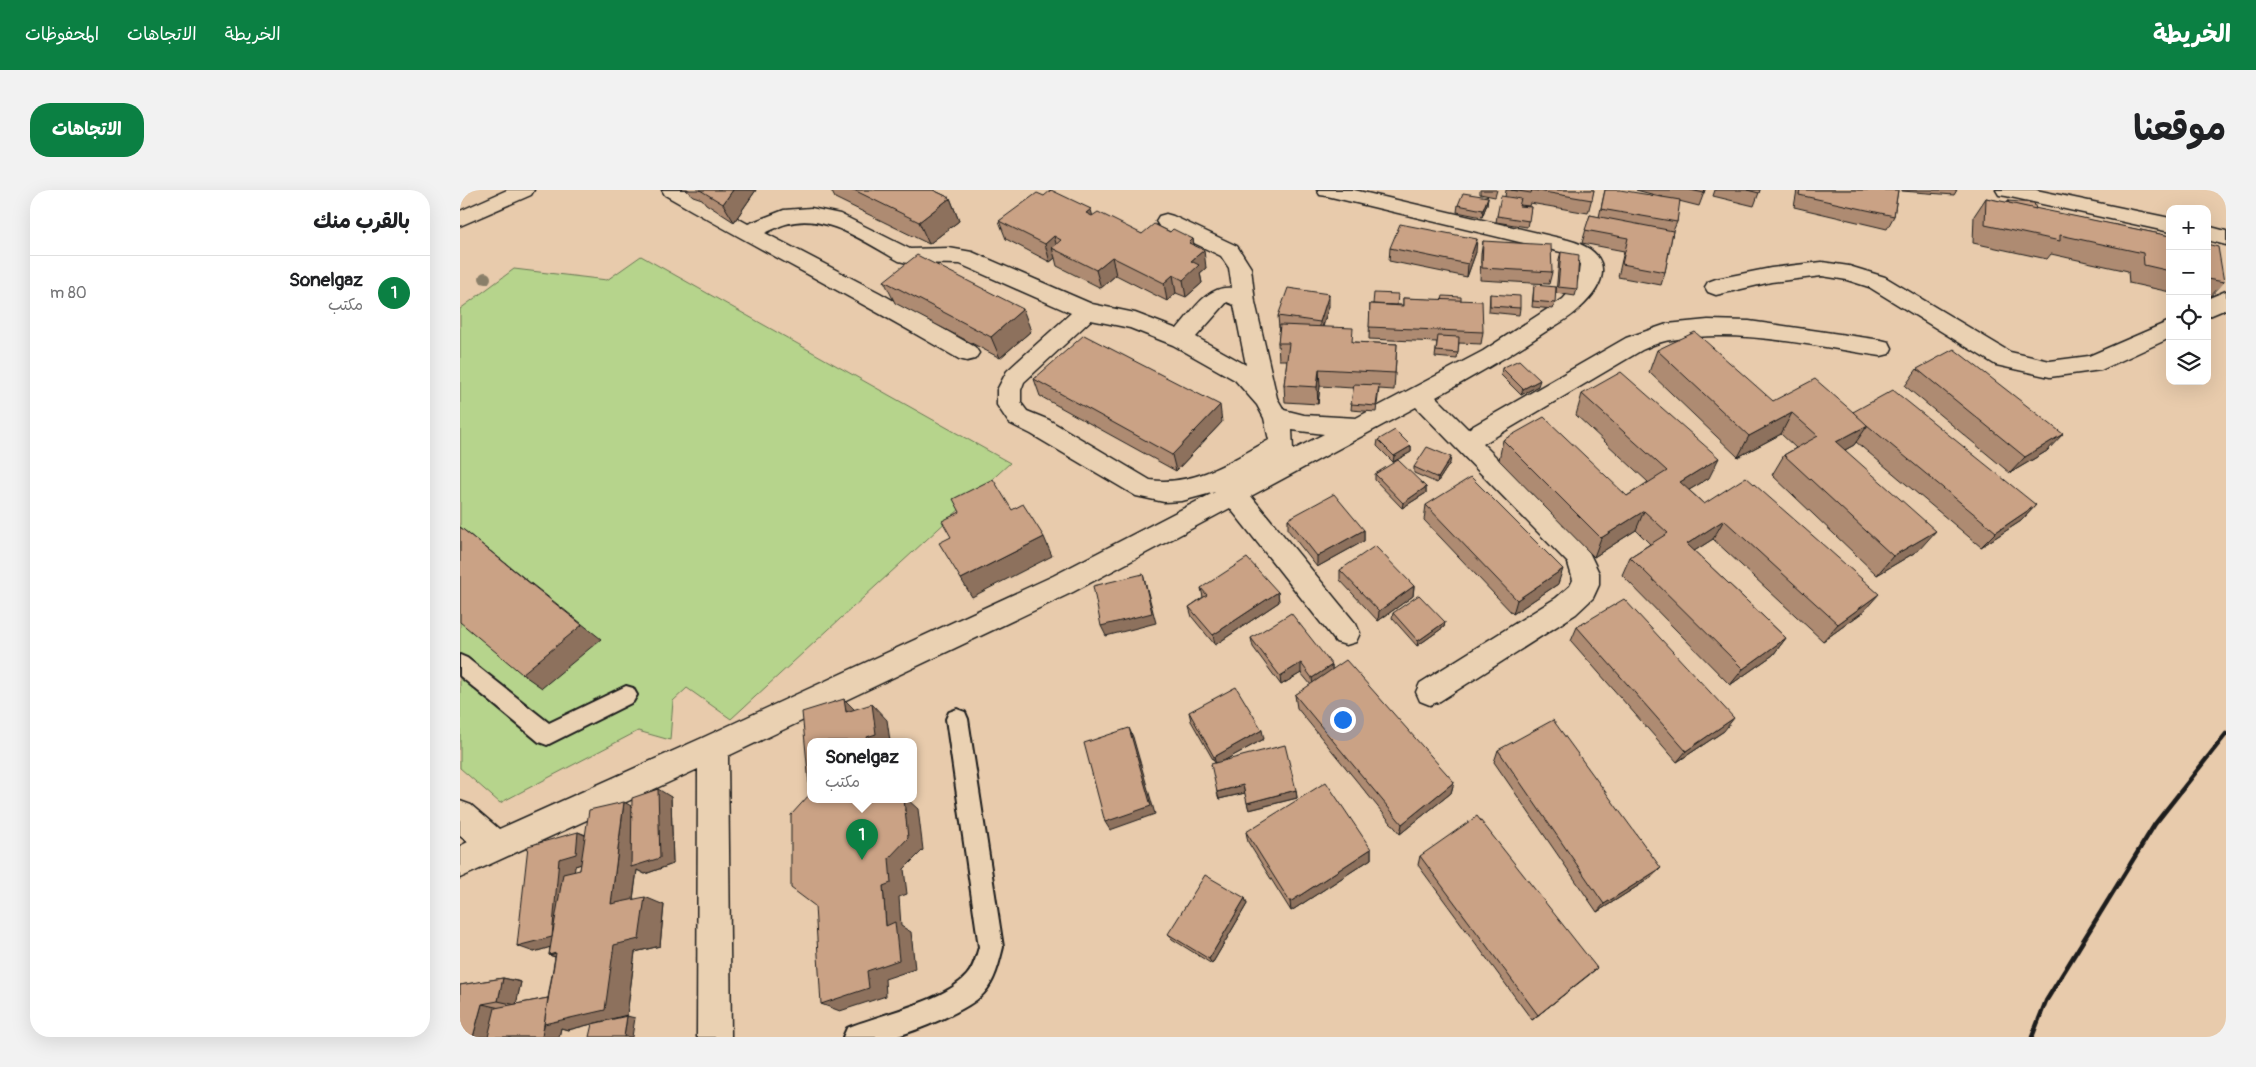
<!DOCTYPE html>
<html lang="ar">
<meta charset="utf-8">
<style>
body{margin:0;font-family:Pangolin,"Playpen Sans Arabic",sans-serif;background:#f2f2f2;color:#202124;direction:rtl}
.controls{position:absolute;right:15px;top:15px;display:grid;overflow:hidden;border-radius:10px;box-shadow:0 5px 20px #0002}
.controls button{width:45px;height:45px;display:grid;place-items:center;padding:0;border:0;border-bottom:1px solid #e0e0e0;background:#fff;color:#202124;font:25px sans-serif}
.you{position:absolute;left:882px;top:529px;width:18px;height:18px;margin:-12px;border:4px solid #fff;border-radius:50%;background:#1a73e8;box-shadow:0 0 0 8px #1a73e833}
.badge{display:grid;place-items:center;width:32px;height:32px;border-radius:50%;background:#0b8043;color:#fff;font-size:16px;font-weight:700}
.pin{position:absolute;translate:-50% -41px;filter:drop-shadow(0 1px 2px #0008)}
.pin::after{content:'';position:absolute;top:26px;width:18px;height:15px;background:inherit;clip-path:polygon(0 0,100% 0,50% 100%)}
.popup{position:absolute;left:347px;top:548px;width:110px;height:65px;box-sizing:border-box;display:grid;place-content:center;border-radius:10px;background:#fff;filter:drop-shadow(0 1px 4px #0005);font-size:16px;white-space:nowrap;color:#757577}
.popup b{font-size:19px;color:#202124}
.popup::after{content:'';position:absolute;left:50%;top:100%;margin-left:-10px;border:10px solid transparent;border-top-color:#fff}
.list{margin:0;padding:0;list-style:none}
h2{display:flex;justify-content:space-between;align-items:center;height:65px;margin:0;padding:0 20px;font-size:21px}
h2 small{font-size:16px;font-weight:400;color:#757577}
.list li{display:grid;grid-template-columns:32px 1fr auto;gap:15px;align-items:center;box-sizing:border-box;height:75px;padding:0 20px;border-top:1px solid #e0e0e0}
.list b{display:block;font-size:19px;white-space:nowrap}
.list p{margin:0;font-size:16px;white-space:nowrap;color:#757577}
.list em{font-size:16px;font-style:normal;color:#757577}
.icon{flex:none;width:28px;height:28px;fill:none;stroke:currentColor;stroke-width:2;stroke-linecap:round;stroke-linejoin:round}
.map{position:relative;flex:none;width:1766px;height:847px;overflow:hidden;direction:ltr;border-radius:20px}
header{display:flex;align-items:center;gap:30px;box-sizing:border-box;height:70px;padding:0 25px;background:#0b8043;color:#fff}
header strong{font-size:24px}
nav{display:flex;gap:28px;margin-inline-start:auto;font-size:18px}
.intro{display:flex;align-items:center;justify-content:space-between;box-sizing:border-box;height:120px;padding:0 30px}
h1{margin:0;font-size:35px}
.button{padding:12px 22px;border-radius:20px;background:#0b8043;color:#fff;font-size:18px;font-weight:700}
main{display:flex;gap:30px;padding:0 30px}
aside{flex:1;background:#fff;border-radius:20px;box-shadow:0 5px 20px #0002}
.map>svg:first-child{display:block}
.green{fill:#b6d48c;stroke:#697854}
.lines{fill:none;stroke-linecap:round;stroke-linejoin:round}
.service-casing{stroke:#1c1c1c;stroke-width:4}
.minor-casing{stroke:#1c1c1c;stroke-width:3}
.tertiary-casing{stroke:#1c1c1c;stroke-width:3}
.service{fill:#ead1b2;fill-rule:evenodd}
.minor{fill:#ead1b2;fill-rule:evenodd}
.tertiary{fill:#ead1b2;fill-rule:evenodd}
.rail{stroke:#1c1c1c;stroke-width:4.5}
.tree{fill:#897f69}
.wall{fill:#ae8b72;stroke:#1c1c1c;fill-rule:evenodd}
.shaded-wall{fill:#8d715d;stroke:#1c1c1c}
.building{fill:#caa285;stroke:#1c1c1c}
</style>
<header>
<strong>الخريطة</strong>
<nav><a>الخريطة</a><a>الاتجاهات</a><a>المحفوظات</a></nav>
</header>
<div class="intro"><h1>موقعنا</h1><a class="button">الاتجاهات</a></div>
<main>
<div class="map">
<svg width="1766" height="847" viewBox="0 0 1766 847">
<rect width="100%" height="100%" fill="#e8cbac"/>
<filter id="ink" filterUnits="userSpaceOnUse"><feTurbulence type="fractalNoise" baseFrequency=".02" numOctaves="2"/><feDisplacementMap in="SourceGraphic" scale="10" xChannelSelector="R" yChannelSelector="G"/><feConvolveMatrix kernelMatrix="1 2 1 2 8 2 1 2 1" color-interpolation-filters="sRGB"/></filter>
<g filter="url(#ink)">
<polygon class="green" points="181,66 550,273 271,529 227,498 213,511 210,550 178,541 40,613 0,578 0,119 54,79 147,90"/>
<g class="lines">
<defs>
<g id="service">
<polygon points="0,465 7,468 89,533 166,496 173,498 177,505 173,512 87,555 79,552 0,486"/>
<path d="M497 519 505 522 508 529 543 757C539 773 535 791 524 803 509 820 456 841 434 847 418 847 399 847 383 847L387 838C420 824 484 812 507 785 514 777 516 767 519 757L486 529 489 522Z"/>
</g>
<g id="minor">
<path d="M202 0H227L288 34 324 20 351 18 380 24 450 59 489 58 512 62 632 114 675 123 717 139C732 122 747 95 772 98L769 78 761 66 699 36 696 31 699 26 706 24 713 26 777 56 791 78 795 112 817 208 824 220 844 225 896 228 1023 161 1103 109 1118 92 1120 74 1101 62 867 6 860 5 857 0H894L1108 50C1153 62 1150 91 1119 119 1110 128 1096 135 1085 142 1049 166 1013 187 976 207L1008 239 1166 148 1207 134 1248 130 1289 131 1421 150 1429 152 1432 158 1429 164 1421 166C1352 156 1280 138 1211 150 1201 151 1191 156 1182 160L1023 254 1127 358 1139 383V395L1133 408 1116 424 980 511 970 515 960 511 956 502 960 493 1096 408 1110 396 1113 390 1108 373 956 217 791 306 896 434 900 443 896 452 886 455 876 452 770 318 613 402 268 566 271 847H237L238 579 0 688V656L8 652 0 646V611L11 615 39 639 242 548 593 386 755 302 722 311 704 312 676 306 571 244 549 233 537 215V200L547 181 611 123 500 74 447 73 439 71C407 54 366 22 326 34 319 36 312 40 305 43L420 103 515 157 519 163 515 169 507 171 499 169C402 112 302 61 205 5ZM767 112 774 115 786 175 736 147ZM631 130 670 138 713 155 775 190 797 215 804 228 809 250C771 271 736 296 690 290L589 230 567 221 561 213V200L564 192ZM832 240 864 244 833 260Z"/>
<polygon points="1536,0 1576,0 1710,28 1710,42 1546,6 1539,5"/>
<polygon points="1747,36 1766,41 1766,55 1747,50"/>
<polygon points="1362,72 1389,76 1425,87 1550,162 1590,171 1629,166 1710,131 1710,148 1641,180 1590,187 1536,175 1409,97 1387,90 1362,86 1311,92 1256,105 1248,102 1245,97 1248,92 1256,89 1311,78"/>
<polygon points="1766,101 1766,119 1747,127 1747,109"/>
</g>
<polygon id="tertiary" points="47,0 74,0 71,5 0,36 0,21"/>
</defs>
<use href="#service" class="service-casing"/>
<use href="#minor" class="minor-casing"/>
<use href="#tertiary" class="tertiary-casing"/>
<use href="#service" class="service"/>
<use href="#minor" class="minor"/>
<use href="#tertiary" class="tertiary"/>
<polyline class="rail" points="1572,847 1586,811 1695,634 1766,544"/>
</g>
<circle class="tree" cx="25" cy="88" r="6"/>
<g class="wall">
<polygon points="226,0 296,0 274,32 246,14 242,9 233,6"/>
<polygon points="371,0 473,0 490,8 499,31 469,54 375,8"/>
<polygon points="1020,0 1037,0 1035,7 1020,4"/>
<polygon points="1046,0 1134,0 1128,23 1070,13 1069,16 1060,15 1059,16 1071,17 1067,37 1036,32 1037,26 1045,7"/>
<polygon points="1145,0 1203,7 1176,0 1245,0 1239,16 1219,11 1217,32 1213,41 1205,82 1201,95 1158,87 1164,61 1122,53 1130,25 1139,27"/>
<polygon points="1255,0 1300,0 1294,16 1253,6"/>
<polygon points="1337,0 1438,0 1434,26 1427,39 1334,17"/>
<polygon points="1442,0 1497,0 1494,5 1442,1"/>
<polygon points="584,6 631,19 632,26 682,44 710,42 733,49 734,55 746,78 740,83 742,93 726,107 716,103 707,111 656,85 641,98 597,76 595,68 590,72 546,49 539,31"/>
<polygon points="1028,7 1027,14 1022,27 997,22 998,15"/>
<polygon points="1526,8 1548,13 1548,11 1576,19 1710,46 1710,102 1669,93 1668,81 1591,64 1587,69 1513,53 1514,26"/>
<polygon points="1023,51 1092,82 1089,94 1020,90 1021,64"/>
<polygon points="1747,54 1764,92 1747,110"/>
<polygon points="930,58 1016,62 1007,87 929,71"/>
<polygon points="1101,62 1117,99 1115,106 1096,103 1099,69"/>
<polygon points="424,91 571,141 540,168 435,113"/>
<polygon points="1074,95 1095,113 1093,119 1072,117"/>
<polygon points="1030,104 1060,118 1059,125 1029,122"/>
<polygon points="943,108 1001,111 1023,142 1021,154 999,153 997,169 975,167 977,152 909,149 910,114 943,115"/>
<polygon points="869,116 863,137 893,152 937,154 934,200 919,199 916,222 891,220 893,198 860,196 858,214 825,212 824,195 827,170 819,170 818,153 820,138 819,138 818,126"/>
<polygon points="1197,160 1313,211 1393,222 1576,315 1561,331 1521,357 1396,252 1394,255 1385,260 1459,360 1417,385 1312,285 1324,265 1336,258 1321,244 1278,267 1189,182"/>
<polygon points="1042,178 1078,196 1061,205 1041,185"/>
<polygon points="1457,179 1587,261 1550,283 1445,196"/>
<polygon points="574,189 762,232 716,281 580,206"/>
<polygon points="1122,204 1249,288 1229,300 1244,314 1403,422 1363,451 1253,349 1234,361 1326,448 1313,465 1270,495 1162,385 1170,367 1190,354 1176,340 1134,367 1039,270 1043,250 1167,306 1188,292 1116,225"/>
<polygon points="918,250 951,256 951,262 933,272 917,256"/>
<polygon points="990,273 977,293 954,283 954,277"/>
<polygon points="915,284 966,297 966,303 942,318 915,290"/>
<polygon points="966,315 1098,394 1053,424 964,330"/>
<polygon points="828,329 904,340 904,351 857,377 828,340"/>
<polygon points="880,380 954,396 953,406 918,431 880,390"/>
<polygon points="741,398 818,402 819,412 755,455 732,427 729,417 743,407"/>
<polygon points="933,423 985,432 984,437 957,456 932,428"/>
<polygon points="1117,437 1264,541 1217,572 1111,451"/>
<polygon points="791,448 872,475 872,480 994,592 991,603 940,644 837,518 835,505 851,495 841,483 821,495 793,457"/>
<polygon points="729,522 804,549 765,570 836,600 837,608 789,620 785,603 759,609 757,602 755,573 731,531"/>
<polygon points="1038,560 1201,678 1192,687 1137,722 1034,572"/>
<path d="M211 607 213 674 185 684 177 680 173 709 204 715 200 756 175 762 167 825 108 840 101 838 99 847H0V795L43 788 61 792 56 814 88 808 95 767 89 765 90 757 74 762 118 642 126 645 172 616ZM121 674 120 680 114 682 115 676Z"/>
<polygon points="786,642 911,659 911,669 831,721 788,652"/>
<polygon points="960,666 1137,778 1072,830 958,675"/>
<polygon points="785,708 787,714 752,774 712,749 708,744"/>
</g>
<g class="shaded-wall">
<polygon points="273,0 296,0 274,32 263,14"/>
<polygon points="1028,7 1027,14 1022,27 1023,20"/>
<polygon points="490,8 499,31 469,54 459,32"/>
<polygon points="631,19 635,37 626,23"/>
<polygon points="594,46 598,61 592,58 595,68 590,72 585,54"/>
<polygon points="733,49 736,67 729,53"/>
<polygon points="1017,49 1016,62 1007,87 1008,74"/>
<polygon points="744,60 746,78 740,83 742,93 726,107 723,90 731,71"/>
<polygon points="652,67 656,85 641,98 636,80"/>
<polygon points="713,85 716,103 707,111 704,93"/>
<polygon points="869,104 869,116 860,144 860,132"/>
<polygon points="563,119 571,141 540,168 531,147"/>
<polygon points="859,179 860,196 858,214 857,197"/>
<polygon points="1080,190 1078,196 1061,205 1063,199"/>
<polygon points="760,215 762,232 716,281 712,265"/>
<polygon points="1332,223 1321,244 1278,267 1289,246"/>
<polygon points="1408,235 1394,255 1363,272 1376,252"/>
<polygon points="1603,244 1587,261 1550,283 1565,267"/>
<polygon points="951,256 951,262 933,272 934,266"/>
<polygon points="991,267 990,273 977,293 978,288"/>
<polygon points="1259,268 1249,288 1211,311 1220,292"/>
<polygon points="966,297 966,303 942,318 943,313"/>
<polygon points="1576,315 1561,331 1521,357 1536,342"/>
<polygon points="1184,321 1176,340 1134,367 1141,348"/>
<polygon points="1264,330 1253,349 1217,372 1227,354"/>
<polygon points="0,337 141,449 82,498 62,484"/>
<polygon points="904,340 904,351 857,377 857,366"/>
<polygon points="1476,341 1459,360 1417,385 1433,366"/>
<polygon points="584,347 592,366 512,407 501,389"/>
<polygon points="1103,379 1098,394 1053,424 1057,410"/>
<polygon points="683,384 686,395 696,433 646,446 641,436"/>
<polygon points="954,396 953,406 918,431 919,421"/>
<polygon points="818,402 819,412 755,455 753,445"/>
<polygon points="1419,404 1403,422 1363,451 1378,434"/>
<polygon points="985,432 984,437 957,456 958,451"/>
<polygon points="1326,448 1313,465 1270,495 1283,479"/>
<polygon points="841,473 841,483 821,495 820,486"/>
<polygon points="872,475 872,484 853,497 852,488"/>
<polygon points="384,509 400,525 386,522"/>
<polygon points="412,514 427,530 430,551 408,551 407,547"/>
<polygon points="1274,528 1264,541 1217,572 1226,561"/>
<polygon points="669,538 673,547 695,624 650,640 645,632"/>
<polygon points="802,540 804,549 756,575 754,567"/>
<polygon points="994,592 991,603 940,644 942,634"/>
<polygon points="783,595 785,603 759,609 757,602"/>
<polygon points="198,599 211,607 213,674 185,684 177,680 171,723 151,714 164,612 184,623"/>
<polygon points="836,600 837,608 789,620 787,613"/>
<polygon points="444,609 447,609 458,619 463,660 444,679 447,704 439,707 441,736 451,742 455,779 425,789 426,806 380,821 361,814 407,781 426,736 423,696 429,668"/>
<polygon points="118,642 133,649 131,671 115,676 108,752 74,762 57,756 99,669"/>
<polygon points="911,659 911,669 831,721 830,712"/>
<polygon points="1201,678 1192,687 1137,722 1144,714"/>
<polygon points="185,707 204,715 200,756 175,762 167,825 108,840 101,838 99,847 82,847 89,808 154,755"/>
<polygon points="785,708 787,714 752,774 749,769"/>
<polygon points="96,763 112,772 89,765"/>
<polygon points="1137,778 1129,785 1072,830 1078,825"/>
<polygon points="43,788 61,792 56,815 38,811"/>
<polygon points="22,814 40,818 32,847 13,847"/>
<polygon points="167,826 175,828 172,847 164,847"/>
</g>
<g class="building">
<polygon points="240,0 273,0 263,14"/>
<polygon points="394,0 473,0 490,8 459,32"/>
<polygon points="591,0 631,19 626,23 632,26 638,22 682,44 694,34 710,42 713,39 733,49 729,53 744,60 731,71 739,75 723,90 713,85 704,93 652,67 636,80 592,58 601,50 594,46 585,54 539,31 577,3 584,6"/>
<polygon points="1051,0 1134,0 1132,10 1072,0 1071,3"/>
<polygon points="1145,0 1160,0 1220,10 1217,32 1141,19"/>
<polygon points="1230,0 1245,0 1244,3"/>
<polygon points="1287,0 1300,0 1299,3"/>
<polygon points="1340,0 1438,0 1434,26 1339,5"/>
<polygon points="1003,3 1028,7 1023,20 998,15"/>
<polygon points="1041,6 1061,9 1059,16 1071,17 1069,31 1037,26"/>
<polygon points="1526,8 1710,46 1710,81 1684,75 1683,63 1600,45 1600,51 1525,35"/>
<polygon points="1548,11 1574,13 1576,19 1549,13"/>
<polygon points="1130,25 1213,41 1205,82 1162,74 1168,48 1125,40"/>
<polygon points="940,34 1017,49 1008,74 930,58"/>
<polygon points="1023,51 1091,55 1092,82 1022,78"/>
<polygon points="1747,54 1758,57 1764,92 1747,89"/>
<polygon points="1101,62 1119,65 1117,99 1098,97"/>
<polygon points="457,65 563,119 531,147 424,91"/>
<polygon points="1074,95 1096,97 1095,113 1073,111"/>
<polygon points="828,98 869,104 860,132 818,126"/>
<polygon points="914,103 938,104 937,115 913,114"/>
<polygon points="1030,104 1060,106 1060,118 1030,116"/>
<polygon points="983,106 1001,107 1001,111 982,110"/>
<polygon points="943,108 1022,111 1023,142 909,137 910,114 943,116"/>
<polygon points="820,135 893,138 892,152 937,154 935,183 859,179 857,197 824,195 829,153 818,153"/>
<polygon points="1235,142 1313,211 1355,189 1408,235 1376,252 1476,341 1433,366 1324,265 1358,246 1332,223 1289,246 1197,160"/>
<polygon points="624,145 760,215 712,265 574,189"/>
<polygon points="978,146 999,147 998,163 976,161"/>
<polygon points="1494,159 1603,244 1565,267 1457,179"/>
<polygon points="1059,170 1080,190 1063,199 1042,178"/>
<polygon points="1161,182 1259,268 1220,292 1244,314 1286,287 1419,404 1378,434 1264,330 1227,354 1326,448 1283,479 1170,367 1208,343 1184,321 1141,348 1043,250 1084,227 1167,306 1207,281 1122,204"/>
<polygon points="894,194 919,195 916,216 891,214"/>
<polygon points="1433,200 1576,315 1536,342 1407,235 1393,222"/>
<polygon points="935,240 951,256 934,266 918,250"/>
<polygon points="967,257 991,267 978,288 954,277"/>
<polygon points="938,270 966,297 943,313 915,284"/>
<polygon points="1011,287 1103,379 1057,410 966,315"/>
<polygon points="533,289 552,320 563,314 584,347 501,389 479,353 491,347 482,331 500,322 493,309"/>
<polygon points="874,304 904,340 857,366 828,329"/>
<polygon points="0,337 122,435 62,484 0,432"/>
<polygon points="915,356 954,396 919,421 880,380"/>
<polygon points="787,368 818,402 753,445 729,417 747,405 741,398"/>
<polygon points="683,384 692,423 641,436 633,396"/>
<polygon points="959,405 985,432 958,451 933,423"/>
<polygon points="1164,409 1274,528 1226,561 1117,437"/>
<polygon points="831,423 872,475 852,488 841,473 820,486 791,448"/>
<polygon points="886,470 994,592 942,634 835,505"/>
<polygon points="776,497 802,540 754,567 729,522"/>
<polygon points="384,509 386,522 412,514 416,544 407,547 408,551 351,551 351,609 444,609 448,648 429,668 431,693 423,696 426,736 435,732 439,770 407,781 409,798 361,814 355,716 331,698 331,625 350,604 342,522"/>
<polygon points="1093,530 1201,678 1144,714 1038,560"/>
<polygon points="669,538 691,616 645,632 624,553"/>
<polygon points="825,555 836,600 787,613 783,595 757,602 751,574"/>
<polygon points="866,592 911,659 830,712 786,642"/>
<polygon points="198,599 200,668 171,677 172,608"/>
<polygon points="164,612 151,714 185,707 179,749 154,755 145,820 84,834 96,763 89,765 103,684 120,680 129,620"/>
<polygon points="1017,626 1137,778 1078,825 960,666"/>
<polygon points="118,642 116,664 99,669 92,747 57,756 68,656"/>
<polygon points="745,685 785,708 749,769 708,744"/>
<polygon points="43,788 38,811 22,814 13,847 0,847 0,795"/>
<polygon points="88,808 82,847 28,847 35,818"/>
<polygon points="167,826 164,847 129,847 132,834"/>
</g>
</g>
</svg>
<div class="controls">
<button>+</button>
<button>−</button>
<button><svg class="icon" aria-label="locate" viewBox="0 0 24 24"><circle cx="12" cy="12" r="6"/><path d="M12 2v4M12 18v4M2 12h4M18 12h4"/></svg></button>
<button><svg class="icon" aria-label="layers" viewBox="0 0 24 24"><path d="M12 4l9 5-9 5-9-5zM3 14l9 5 9-5"/></svg></button>
</div>
<div class="you"></div>
<div class="pin badge" style="left:402px;top:670px">1</div>
<div class="popup"><b>Sonelgaz</b>مكتب</div>
</div>
<aside>
<h2>بالقرب منك<small></small></h2>
<ul class="list">
<li><span class="badge">1</span><div><b>Sonelgaz</b><p>مكتب</p></div><em>80 m</em></li>
</ul>
</aside>
</main>
